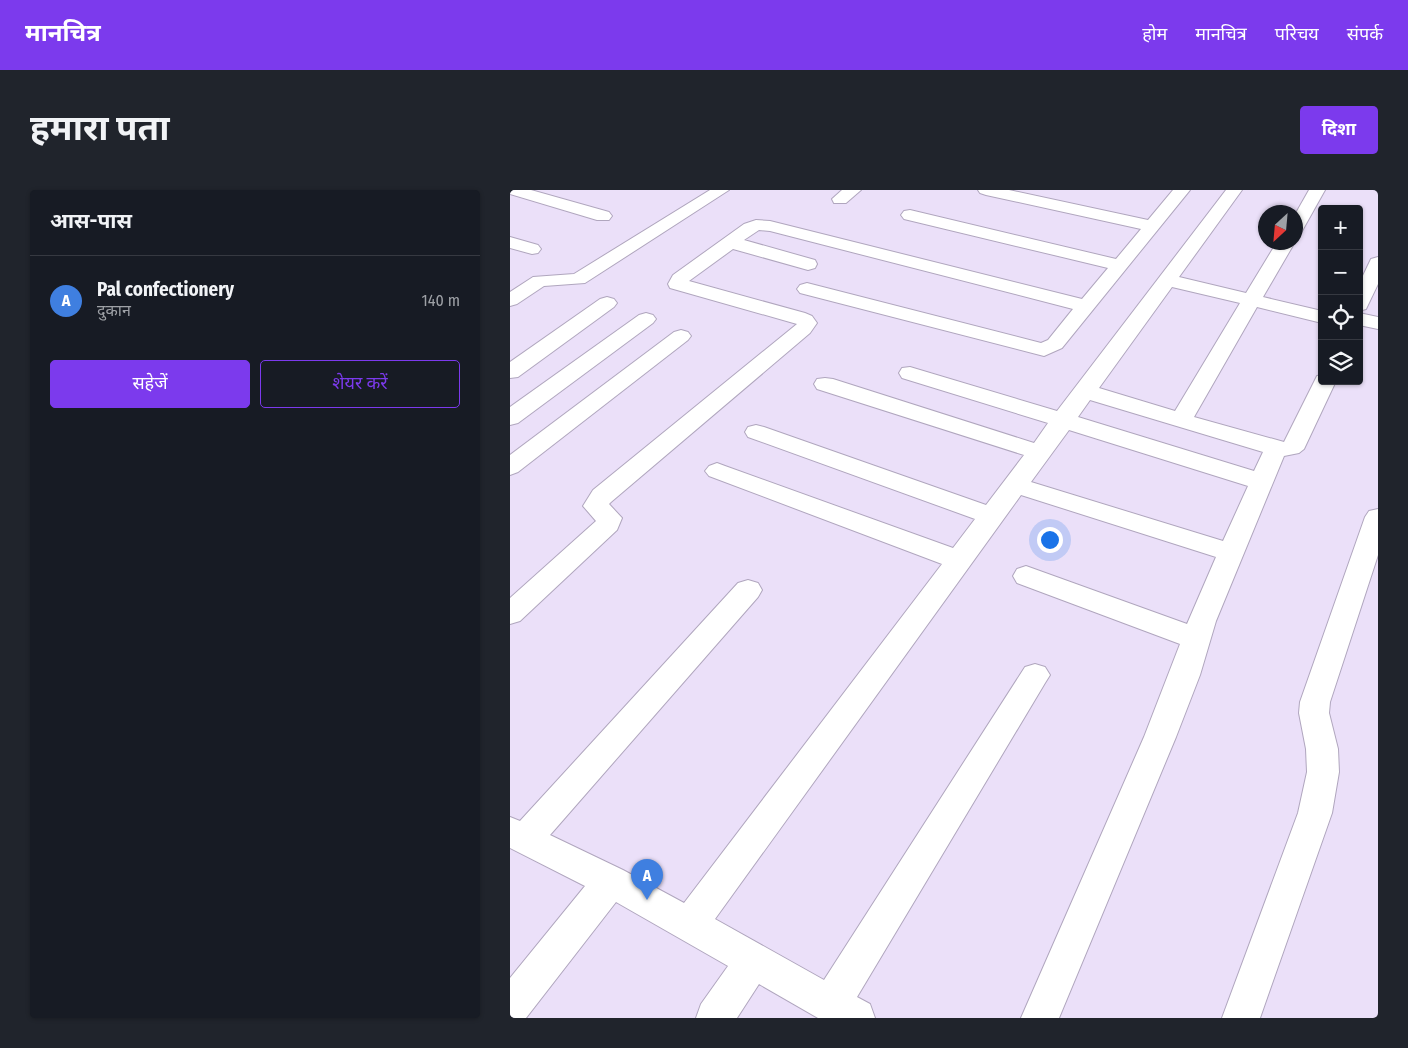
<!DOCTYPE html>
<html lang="hi">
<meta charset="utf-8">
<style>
body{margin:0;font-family:"Fira Sans Condensed","Noto Sans Devanagari",sans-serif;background:#20242c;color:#f1f3f6}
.controls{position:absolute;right:15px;top:15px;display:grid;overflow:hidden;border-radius:5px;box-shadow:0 1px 4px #0004}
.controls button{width:45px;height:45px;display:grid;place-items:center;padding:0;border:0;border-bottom:1px solid #363941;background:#171b24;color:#f1f3f6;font:25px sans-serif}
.compass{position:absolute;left:748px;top:15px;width:45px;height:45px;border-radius:50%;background:#171b24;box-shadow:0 1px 4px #0004;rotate:206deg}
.you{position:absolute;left:539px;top:349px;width:18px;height:18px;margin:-12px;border:4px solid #fff;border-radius:50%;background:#1a73e8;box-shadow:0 0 0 8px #1a73e833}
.badge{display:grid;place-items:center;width:32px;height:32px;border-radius:50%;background:#7c3aed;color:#fff;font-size:16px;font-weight:700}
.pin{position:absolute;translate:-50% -41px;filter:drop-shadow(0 1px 2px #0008)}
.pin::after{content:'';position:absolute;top:26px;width:18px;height:15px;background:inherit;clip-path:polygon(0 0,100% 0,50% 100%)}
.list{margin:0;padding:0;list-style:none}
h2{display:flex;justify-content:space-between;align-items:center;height:65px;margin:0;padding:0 20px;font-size:21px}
h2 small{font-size:16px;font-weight:400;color:#9ea1a6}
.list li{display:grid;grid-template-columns:32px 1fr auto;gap:15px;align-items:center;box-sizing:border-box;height:90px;padding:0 20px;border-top:1px solid #363941}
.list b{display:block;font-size:19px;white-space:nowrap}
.list p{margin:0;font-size:16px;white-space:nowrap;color:#9ea1a6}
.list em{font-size:16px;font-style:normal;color:#9ea1a6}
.actions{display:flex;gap:10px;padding:15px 20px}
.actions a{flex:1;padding:11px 0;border:1px solid #7c3aed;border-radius:5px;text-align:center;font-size:18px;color:#7c3aed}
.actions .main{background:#7c3aed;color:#fff}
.icon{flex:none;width:28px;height:28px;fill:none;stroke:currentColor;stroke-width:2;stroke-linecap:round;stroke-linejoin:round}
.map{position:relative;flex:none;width:868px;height:828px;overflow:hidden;border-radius:5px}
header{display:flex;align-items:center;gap:30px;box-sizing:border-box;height:70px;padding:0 25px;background:#7c3aed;color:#fff}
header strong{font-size:24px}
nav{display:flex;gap:28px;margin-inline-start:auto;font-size:18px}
.intro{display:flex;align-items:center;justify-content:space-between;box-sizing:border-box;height:120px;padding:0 30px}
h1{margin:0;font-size:35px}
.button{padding:12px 22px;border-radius:5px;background:#7c3aed;color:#fff;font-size:18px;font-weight:700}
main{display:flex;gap:30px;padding:0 30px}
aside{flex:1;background:#171b24;border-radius:5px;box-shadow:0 1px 4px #0004}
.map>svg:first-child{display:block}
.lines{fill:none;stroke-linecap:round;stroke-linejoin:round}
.street-casing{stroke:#b0a6be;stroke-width:2}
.street{fill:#fff;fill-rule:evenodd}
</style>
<header>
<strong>मानचित्र</strong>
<nav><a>होम</a><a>मानचित्र</a><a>परिचय</a><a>संपर्क</a></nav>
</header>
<div class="intro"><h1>हमारा पता</h1><a class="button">दिशा</a></div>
<main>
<aside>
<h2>आस-पास<small></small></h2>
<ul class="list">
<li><span class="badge" style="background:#3f7fe0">A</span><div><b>Pal confectionery</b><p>दुकान</p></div><em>140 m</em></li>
</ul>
<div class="actions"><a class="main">सहेजें</a><a>शेयर करें</a></div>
</aside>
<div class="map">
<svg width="868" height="828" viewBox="0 0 868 828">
<rect width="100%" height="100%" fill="#ebe0f9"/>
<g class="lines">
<defs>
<g id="street">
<polygon points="0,0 21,0 99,22 102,26 99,30 87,30 0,4"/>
<polygon points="200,0 219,0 75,93 34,96 7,114 0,116 0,102 23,87 64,84"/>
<polygon points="332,0 351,0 336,13 324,13 322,9"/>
<polygon points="468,0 499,0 638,30 663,0 680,0 552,158 534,166 290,103 287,99 290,95 297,93 531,153 538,150 563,119 260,41 249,40 234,50 305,70 307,74 305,78 298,80 223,59 179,91 295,123 302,126 307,133 300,143 101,312 99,314 112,328 107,340 10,431 0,434 0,408 86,331 73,316 83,300 287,134 160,98 158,94 163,85 234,34 246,30 260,31 572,109 598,78 394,29 391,25 394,21 400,20 606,69 631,39 476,5 470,3"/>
<path d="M716 0H732L669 87 736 103 767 52H785L753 107 812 121V133L747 117 684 227 774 252 807 186 812 185V191H826L794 259 789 263 774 266 706 431 690 485 666 547 549 828H511L634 547 670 454 507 393 503 386 507 379 516 376 677 434 706 367 511 305 205 729 314 790 515 477 525 474 535 477 540 485 535 493 347 807 360 814 365 828H308L249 794 227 828H186L191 814 218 776 106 712 16 828H0V788L75 696 0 658V627L10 631 228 393 238 390 248 393 252 400 248 407 40 645 113 680 174 713 432 374 199 286 195 281 199 276 207 273 215 276 443 358 465 329 238 247 235 242 238 237 246 235 254 237 476 315 514 265 307 199 304 194 307 189 315 188 323 189 524 253 538 233 392 188 389 183 392 178 400 177 547 221ZM662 97 730 113 665 221 589 198ZM580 210 753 262 744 281 568 227ZM559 240 738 296 713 351 521 292Z"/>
<polygon points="799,0 815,0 792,41 786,42 786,23"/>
<polygon points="0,47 28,55 31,59 28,63 22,64 0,58"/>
<polygon points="868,67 868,94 856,119 849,121 849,94 861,69"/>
<polygon points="97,107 104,109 107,113 104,117 8,187 0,188 0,172 90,109"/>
<polygon points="136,123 143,125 146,129 143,133 8,233 0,235 0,217 129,125"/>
<polygon points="849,123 868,127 868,139 849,135"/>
<polygon points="171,140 178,142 181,146 178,150 8,282 0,285 0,265 164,142"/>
<polygon points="868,319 868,365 820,512 819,523 828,559 829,582 822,623 750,828 712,828 788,623 797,582 796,559 789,523 790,512 855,327 859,321"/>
</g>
</defs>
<use href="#street" class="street-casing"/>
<use href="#street" class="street"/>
</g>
</svg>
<div class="controls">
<button>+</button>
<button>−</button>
<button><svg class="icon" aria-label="locate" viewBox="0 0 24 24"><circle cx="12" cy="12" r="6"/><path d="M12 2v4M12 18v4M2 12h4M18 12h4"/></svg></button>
<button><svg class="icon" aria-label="layers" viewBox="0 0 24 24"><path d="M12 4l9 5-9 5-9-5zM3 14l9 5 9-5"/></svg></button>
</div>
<svg class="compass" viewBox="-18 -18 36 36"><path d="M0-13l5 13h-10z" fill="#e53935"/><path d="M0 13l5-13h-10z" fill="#9ea1a6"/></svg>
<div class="you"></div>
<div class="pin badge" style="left:137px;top:710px;background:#3f7fe0">A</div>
</div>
</main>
